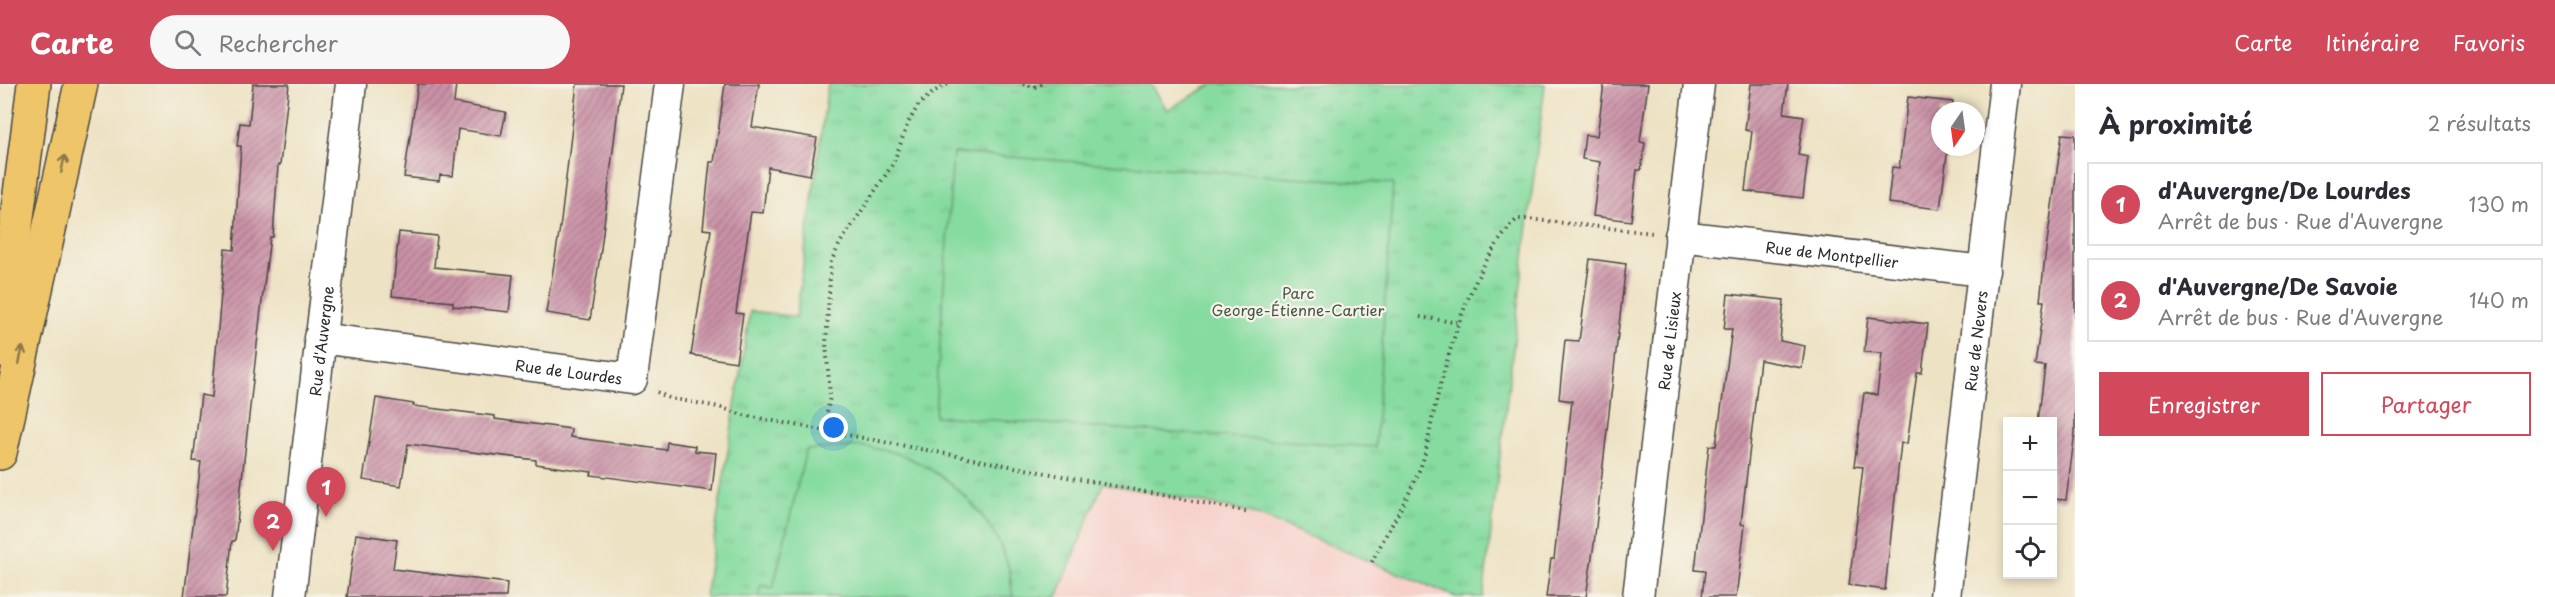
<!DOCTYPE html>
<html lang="fr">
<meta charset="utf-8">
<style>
body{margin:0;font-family:"Playpen Sans",sans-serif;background:#f7f7f7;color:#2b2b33}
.controls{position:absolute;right:18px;bottom:18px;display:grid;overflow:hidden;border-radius:0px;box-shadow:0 3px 9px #0003}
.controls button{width:54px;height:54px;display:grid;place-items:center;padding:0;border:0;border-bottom:2px solid #e1e1e2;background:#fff;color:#2b2b33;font:30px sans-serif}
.compass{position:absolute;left:1931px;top:18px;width:54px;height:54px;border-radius:50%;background:#fff;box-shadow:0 3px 9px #0003;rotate:193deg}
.you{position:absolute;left:834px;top:344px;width:21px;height:21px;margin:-15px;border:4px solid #fff;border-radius:50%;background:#1a73e8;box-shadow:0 0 0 9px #1a73e833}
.badge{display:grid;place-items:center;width:39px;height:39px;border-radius:50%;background:#d1495b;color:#fff;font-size:20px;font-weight:700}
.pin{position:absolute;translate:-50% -50px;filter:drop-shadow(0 2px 3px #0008)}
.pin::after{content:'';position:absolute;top:32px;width:21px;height:18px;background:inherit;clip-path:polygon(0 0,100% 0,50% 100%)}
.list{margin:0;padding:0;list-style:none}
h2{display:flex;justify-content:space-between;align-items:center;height:78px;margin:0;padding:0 24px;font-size:26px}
h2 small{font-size:20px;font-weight:400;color:#7c7c81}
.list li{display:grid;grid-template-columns:39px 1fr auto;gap:18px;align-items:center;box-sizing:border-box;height:84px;margin:0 12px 12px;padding:0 12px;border:2px solid #e1e1e2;border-radius:0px}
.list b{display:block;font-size:22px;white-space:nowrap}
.list p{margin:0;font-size:20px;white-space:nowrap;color:#7c7c81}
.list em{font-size:20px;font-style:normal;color:#7c7c81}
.actions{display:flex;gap:12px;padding:18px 24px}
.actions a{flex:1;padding:14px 0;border:2px solid #d1495b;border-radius:0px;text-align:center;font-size:21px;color:#d1495b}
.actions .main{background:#d1495b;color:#fff}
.icon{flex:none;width:33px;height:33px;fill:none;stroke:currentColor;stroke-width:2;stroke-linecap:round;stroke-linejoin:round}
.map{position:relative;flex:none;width:2075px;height:513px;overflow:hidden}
header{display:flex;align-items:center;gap:36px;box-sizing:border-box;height:84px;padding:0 30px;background:#d1495b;color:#fff}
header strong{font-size:28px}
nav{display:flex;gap:33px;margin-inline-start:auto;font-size:21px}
.search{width:420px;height:54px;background:#f7f7f7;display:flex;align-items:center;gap:15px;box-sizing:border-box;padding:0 21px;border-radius:33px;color:#7c7c81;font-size:22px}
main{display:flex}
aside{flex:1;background:#fff}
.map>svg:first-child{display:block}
.built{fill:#f7d0ca}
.grass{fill:url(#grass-tufts);stroke:#588466;stroke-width:1.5}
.garden{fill:#86dca0;stroke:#588466;stroke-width:1.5}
.building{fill:url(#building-hatch)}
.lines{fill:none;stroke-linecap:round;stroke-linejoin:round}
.minor-casing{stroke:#484642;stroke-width:33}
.highway-casing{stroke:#484642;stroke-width:36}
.path{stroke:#484642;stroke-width:4;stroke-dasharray:1.5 4.5;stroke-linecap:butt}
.minor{stroke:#fff;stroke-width:30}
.highway{stroke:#eec569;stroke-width:33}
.oneway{stroke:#8c784a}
.labels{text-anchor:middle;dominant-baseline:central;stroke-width:4.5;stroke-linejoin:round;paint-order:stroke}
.street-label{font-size:15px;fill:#2b2b2b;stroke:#f7f3e8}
.park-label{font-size:15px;fill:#425748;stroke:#f7f3e8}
</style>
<header>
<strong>Carte</strong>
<div class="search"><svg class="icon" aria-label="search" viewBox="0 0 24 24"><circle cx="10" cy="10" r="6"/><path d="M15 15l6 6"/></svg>Rechercher</div>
<nav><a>Carte</a><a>Itinéraire</a><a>Favoris</a></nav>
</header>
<main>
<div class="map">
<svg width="2075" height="513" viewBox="0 0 2075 513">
<defs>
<pattern id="grass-tufts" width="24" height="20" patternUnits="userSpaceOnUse" patternTransform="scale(1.5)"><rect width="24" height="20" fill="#86dca0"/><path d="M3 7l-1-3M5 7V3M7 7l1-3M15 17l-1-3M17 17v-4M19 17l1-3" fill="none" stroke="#74bd8a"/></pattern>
<pattern id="building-hatch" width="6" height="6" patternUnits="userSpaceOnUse" patternTransform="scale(1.5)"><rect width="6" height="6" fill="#ca92a7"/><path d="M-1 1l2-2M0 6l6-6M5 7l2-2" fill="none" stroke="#a47788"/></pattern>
</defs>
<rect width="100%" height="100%" fill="#f7f3e8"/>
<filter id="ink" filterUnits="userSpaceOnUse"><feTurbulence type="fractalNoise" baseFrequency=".0167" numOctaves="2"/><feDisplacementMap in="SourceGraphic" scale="12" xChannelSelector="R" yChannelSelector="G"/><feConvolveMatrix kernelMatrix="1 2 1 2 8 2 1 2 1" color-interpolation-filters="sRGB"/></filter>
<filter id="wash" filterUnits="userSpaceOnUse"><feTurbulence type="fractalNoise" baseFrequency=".008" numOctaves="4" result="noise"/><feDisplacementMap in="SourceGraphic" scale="24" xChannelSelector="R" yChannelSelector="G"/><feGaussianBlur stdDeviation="1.35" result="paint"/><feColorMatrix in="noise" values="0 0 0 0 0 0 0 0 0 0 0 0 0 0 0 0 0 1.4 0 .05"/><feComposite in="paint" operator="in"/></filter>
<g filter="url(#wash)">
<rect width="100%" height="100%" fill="#ede2c3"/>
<polygon class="built" points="1103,399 1250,428 1456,513 1057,513"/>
<polygon class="grass" points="828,0 1151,0 1167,26 1213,0 1545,0 1483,513 1456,513 1250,428 1103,399 1057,513 705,513 750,227 796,233"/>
<g class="garden">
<polygon points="953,69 1393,100 1375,363 935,332"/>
<path d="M859 362C873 365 891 366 904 372 952 392 995 434 1009 485 1011 494 1011 504 1013 513H758L761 501 773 504 806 366Z"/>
</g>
<g id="blocks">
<g class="building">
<polygon points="253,0 289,0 280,81 278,81 273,153 270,153 261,225 235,457 232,457 226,513 184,513 201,378 193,377 201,311 212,313 225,165 234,166 241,62 237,62 240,39 249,40"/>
<polygon points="418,0 456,0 454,19 506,28 501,52 458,45 453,92 440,91 439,97 404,93"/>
<polygon points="577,0 621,0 601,165 590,236 546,229 561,137"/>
<polygon points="725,0 759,0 752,43 817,54 810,91 768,83 763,129 751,128 736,229 743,230 736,278 691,271 711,146 703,145 710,78 714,78"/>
<polygon points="1604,0 1648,0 1640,58 1645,59 1641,86 1637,86 1631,137 1593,132 1600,78 1582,75 1585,51 1597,52"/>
<polygon points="1751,0 1788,0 1784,29 1804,32 1798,71 1808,73 1803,114 1745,107 1752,47 1745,46"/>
<polygon points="1908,13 1953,18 1952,27 1940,27 1940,63 1948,63 1940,125 1888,119 1892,83 1899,84"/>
<polygon points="2062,50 2075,51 2075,348 2066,416 2052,415 2052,338 2038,338 2045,282 2035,281 2044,217 2040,217 2045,173"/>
<polygon points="399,148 437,152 434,183 513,191 509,228 453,222 453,218 392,212"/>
<polygon points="1590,175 1626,180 1594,460 1586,513 1546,513 1551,475 1554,475 1572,317 1559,315 1565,256 1579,257"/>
<polygon points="1728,210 1784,216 1780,257 1805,262 1802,284 1760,276 1741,440 1745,441 1736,513 1702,513 1705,487 1695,486 1709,362 1716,362 1732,245 1724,245"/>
<polygon points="1868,233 1928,240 1922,289 1917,289 1907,360 1901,359 1885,506 1849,501 1863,383 1854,382 1864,309 1877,311 1882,269 1864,268"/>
<polygon points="376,314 414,320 413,322 495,332 495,335 571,345 570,353 666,366 667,358 695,362 695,367 716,369 712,407 591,391 592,388 536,380 536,376 408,360 401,402 363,396"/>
<polygon points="356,450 397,456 393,485 507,499 506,513 347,513"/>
</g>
</g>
</g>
<g filter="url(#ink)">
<use href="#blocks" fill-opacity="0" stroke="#484642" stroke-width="1.5"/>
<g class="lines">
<defs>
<g id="minor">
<path id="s1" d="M1680 152 1984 187"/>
<path id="s2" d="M319 254 632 295 670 0"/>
<path id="s3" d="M290 513 351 0"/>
<path id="s4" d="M1638 513 1699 0"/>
<path id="s5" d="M1945 513 2005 0"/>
</g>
<g id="highway">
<polyline points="0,266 34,0"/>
<polyline points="0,369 81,0"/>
</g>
</defs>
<use href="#minor" class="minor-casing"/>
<use href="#highway" class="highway-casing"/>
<g class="path">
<polyline points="1023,0 1034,3 1042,0"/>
<polyline points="1420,233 1460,239"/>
<polyline points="657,308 669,314 719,323 743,331 1250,428"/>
<polyline points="824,346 830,312 826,260 831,178 840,159 893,80 908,39 919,20 935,7 948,0"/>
<path d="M1372 478C1388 444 1411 412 1423 376 1429 357 1431 337 1436 318 1452 256 1472 182 1517 135H1528L1653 149"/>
</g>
<use href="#minor" class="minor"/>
<use href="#highway" class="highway"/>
</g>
<defs><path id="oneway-shaft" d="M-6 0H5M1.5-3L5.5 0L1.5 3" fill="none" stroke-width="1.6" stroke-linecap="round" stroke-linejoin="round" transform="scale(1.5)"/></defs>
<g class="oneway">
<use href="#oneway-shaft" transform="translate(63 80) rotate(-78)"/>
<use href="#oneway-shaft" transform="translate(21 271) rotate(-78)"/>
</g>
</g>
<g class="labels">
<g class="street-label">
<text stroke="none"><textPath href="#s1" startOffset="153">Rue de Montpellier</textPath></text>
<text stroke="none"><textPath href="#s3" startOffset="258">Rue d'Auvergne</textPath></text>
<text stroke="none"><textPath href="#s4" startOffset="258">Rue de Lisieux</textPath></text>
<text stroke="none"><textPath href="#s5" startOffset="258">Rue de Nevers</textPath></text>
<text stroke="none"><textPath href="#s2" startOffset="252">Rue de Lourdes</textPath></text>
</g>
<g class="park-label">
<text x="1298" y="208">Parc<tspan x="1298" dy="17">George-Étienne-Cartier</tspan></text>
</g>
</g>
</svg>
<div class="controls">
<button>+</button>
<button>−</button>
<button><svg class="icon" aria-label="locate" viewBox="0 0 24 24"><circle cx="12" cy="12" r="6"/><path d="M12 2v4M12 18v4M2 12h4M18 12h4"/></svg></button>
</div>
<svg class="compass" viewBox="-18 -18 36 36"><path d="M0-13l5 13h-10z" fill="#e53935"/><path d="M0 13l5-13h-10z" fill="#7c7c81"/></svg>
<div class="you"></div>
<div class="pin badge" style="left:326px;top:433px">1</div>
<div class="pin badge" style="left:273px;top:467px">2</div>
</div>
<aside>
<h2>À proximité<small>2 résultats</small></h2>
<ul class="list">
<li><span class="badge">1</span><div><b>d'Auvergne/De Lourdes</b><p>Arrêt de bus · Rue d'Auvergne</p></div><em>130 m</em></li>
<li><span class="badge">2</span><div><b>d'Auvergne/De Savoie</b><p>Arrêt de bus · Rue d'Auvergne</p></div><em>140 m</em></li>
</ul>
<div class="actions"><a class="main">Enregistrer</a><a>Partager</a></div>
</aside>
</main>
